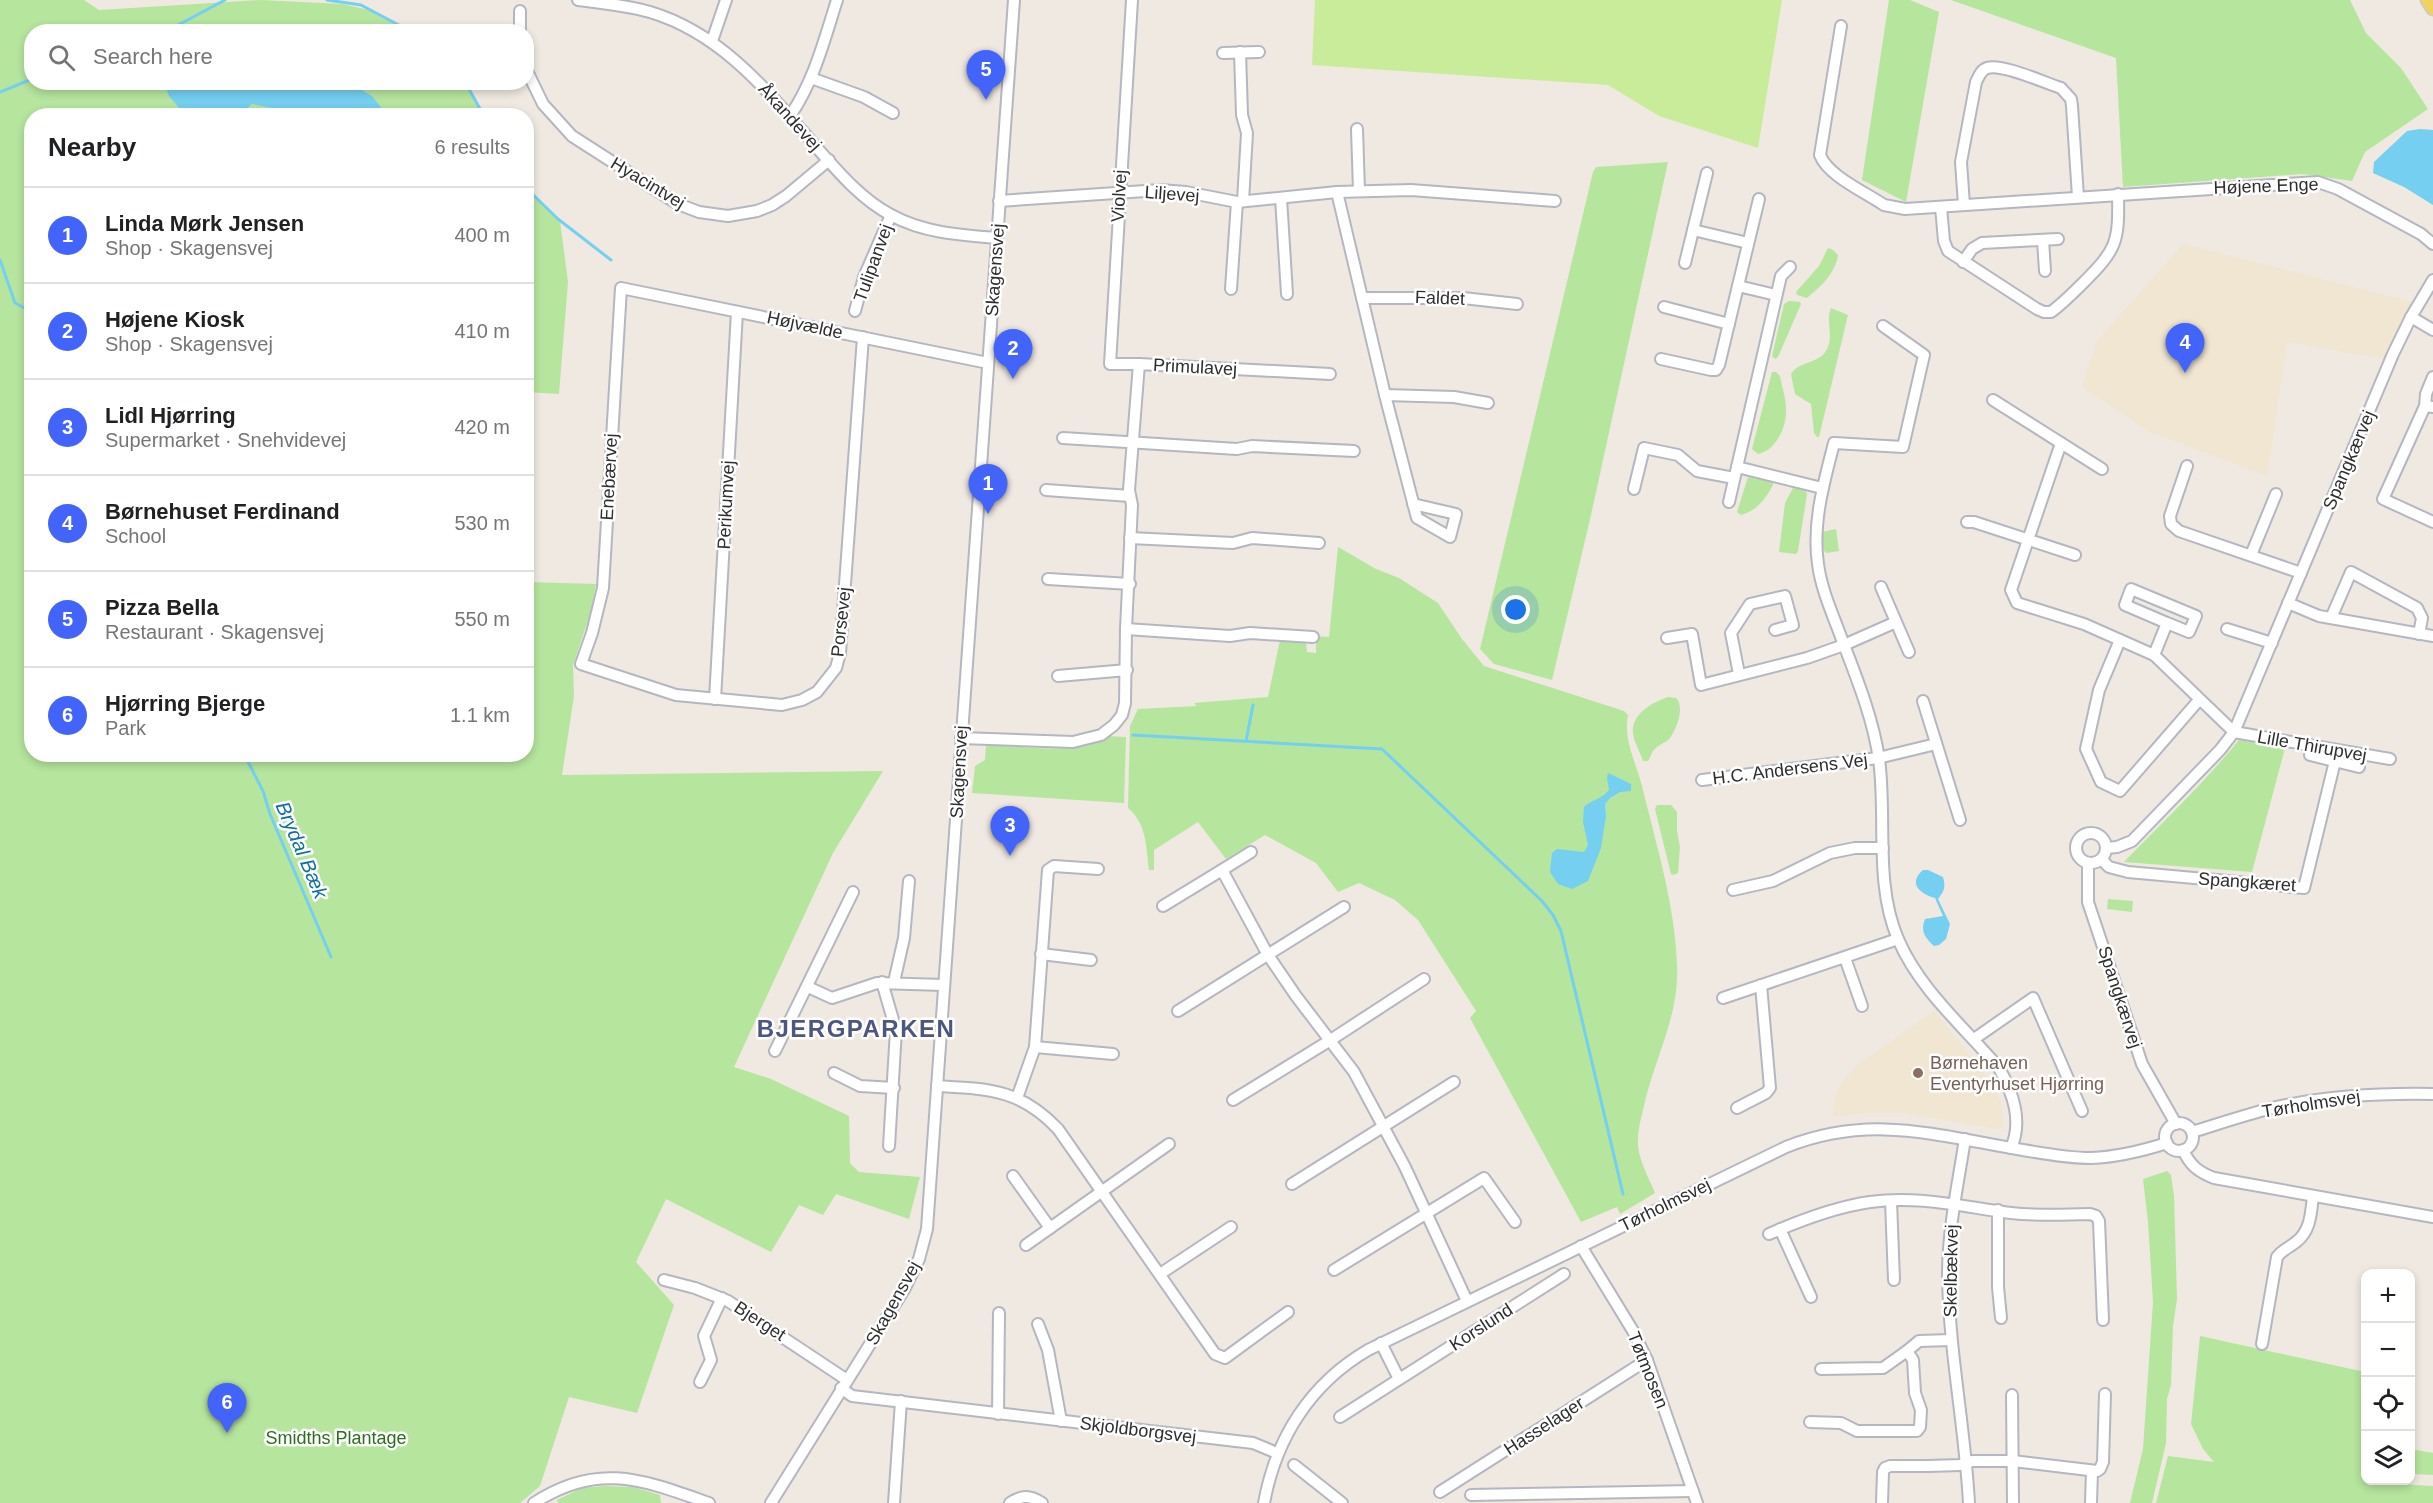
<!DOCTYPE html>
<meta charset="utf-8">
<style>
body{margin:0;font-family:Helvetica,sans-serif;background:#f6f6f6;color:#202124}
.controls{position:absolute;right:18px;bottom:18px;display:grid;overflow:hidden;border-radius:12px;box-shadow:0 3px 9px #0003}
.controls button{width:54px;height:54px;display:grid;place-items:center;padding:0;border:0;border-bottom:2px solid #e0e0e0;background:#fff;color:#202124;font:30px sans-serif}
.you{position:absolute;left:1516px;top:610px;width:21px;height:21px;margin:-15px;border:4px solid #fff;border-radius:50%;background:#1a73e8;box-shadow:0 0 0 9px #1a73e833}
.badge{display:grid;place-items:center;width:39px;height:39px;border-radius:50%;background:#4264fb;color:#fff;font-size:20px;font-weight:700}
.pin{position:absolute;translate:-50% -50px;filter:drop-shadow(0 2px 3px #0008)}
.pin::after{content:'';position:absolute;top:32px;width:21px;height:18px;background:inherit;clip-path:polygon(0 0,100% 0,50% 100%)}
.list{margin:0;padding:0;list-style:none}
h2{display:flex;justify-content:space-between;align-items:center;height:78px;margin:0;padding:0 24px;font-size:26px}
h2 small{font-size:20px;font-weight:400;color:#757577}
.list li{display:grid;grid-template-columns:39px 1fr auto;gap:18px;align-items:center;box-sizing:border-box;height:96px;padding:0 24px;border-top:2px solid #e0e0e0}
.list b{display:block;font-size:22px;white-space:nowrap}
.list p{margin:0;font-size:20px;white-space:nowrap;color:#757577}
.list em{font-size:20px;font-style:normal;color:#757577}
.icon{flex:none;width:33px;height:33px;fill:none;stroke:currentColor;stroke-width:2;stroke-linecap:round;stroke-linejoin:round}
.map{position:relative;flex:none;width:2433px;height:1503px;overflow:hidden}
.search{position:absolute;background:#fff;box-shadow:0 3px 9px #0003;left:24px;top:24px;width:510px;height:66px;display:flex;align-items:center;gap:15px;box-sizing:border-box;padding:0 21px;border-radius:24px;color:#757577;font-size:22px}
.panel{position:absolute;background:#fff;box-shadow:0 3px 9px #0003;left:24px;top:108px;width:510px;height:654px;border-radius:24px}
.map>svg:first-child{display:block}
.education{fill:#f0e6d1}
.green{fill:#b6e59e}
.pitch{fill:#c9ec9a}
.water{fill:#75cff0}
.lines{fill:none;stroke-linecap:round;stroke-linejoin:round}
.stream{stroke:#75cff0;stroke-width:3}
.minor-casing{stroke:#b4b7c1;stroke-width:14}
.major-casing{stroke:#c9c9c9;stroke-width:15}
.minor{stroke:#fff;stroke-width:10}
.major{stroke:#f2d163;stroke-width:12}
.education-dot{fill:#8d6e63;stroke:#fff;stroke-width:2}
.labels{text-anchor:middle;dominant-baseline:central;stroke-width:5;stroke-linejoin:round;paint-order:stroke}
.street-label{font-size:18px;fill:#2e2e2e;stroke:#fff}
.education-label{font-size:18px;fill:#785e54;stroke:#fff;text-anchor:start}
.park-label{font-size:18px;fill:#2c6e1b;stroke:#fff}
.water-label{font-size:20px;font-style:italic;fill:#0d6fa3;stroke:#fff}
.district-label{font-size:24px;font-weight:bold;letter-spacing:1.5px;fill:#4d5680;stroke:#fff}
</style>
<div class="map">
<svg width="2433" height="1503" viewBox="0 0 2433 1503">
<rect width="100%" height="100%" fill="#efe9e1"/>
<g class="education">
<polygon points="2183,244 2412,302 2384,359 2287,342 2267,476 2150,432 2082,387 2097,341"/>
<polygon points="1934,1011 1991,1081 2001,1104 2003,1126 1998,1129 1904,1113 1867,1113 1833,1117 1833,1104 1840,1085 1857,1065"/>
</g>
<g class="green">
<polygon points="0,0 84,0 99,10 261,0 342,4 374,11 409,31 32,32 32,82 465,83 484,115 32,116 32,754 526,754 527,582 596,584 591,611 573,665 574,696 562,775 883,771 833,853 734,1067 771,1079 849,1116 850,1163 859,1172 920,1177 909,1219 836,1194 823,1215 799,1205 771,1252 666,1199 636,1262 674,1305 637,1413 569,1397 540,1486 520,1503 0,1503"/>
<polygon points="1889,0 1910,0 1939,12 1906,202 1862,180"/>
<polygon points="1951,0 2350,0 2366,33 2401,68 2428,109 2365,152 2352,181 2303,174 2123,187 2116,58"/>
<polygon points="1668,162 1591,515 1552,680 1494,664 1480,649 1593,172 1596,167"/>
<polygon points="527,188 560,221 568,282 559,394 527,392"/>
<path d="M1828 248 1833 250 1838 255C1835 274 1821 286 1807 298L1797 295 1796 292 1819 266Z"/>
<polygon points="1789,301 1800,302 1801,304 1778,357 1775,359 1772,356 1784,304"/>
<path d="M1831 308 1848 315 1819 437H1817L1814 433 1811 404 1795 394 1791 374C1799 361 1818 364 1826 351 1835 337 1825 322 1831 308Z"/>
<path d="M1772 372H1776L1780 376C1782 387 1786 398 1786 409 1787 426 1776 451 1758 454L1752 449Z"/>
<path d="M1748 477 1773 482V485C1765 499 1758 510 1741 515L1737 512Z"/>
<polygon points="1793,488 1805,490 1807,494 1798,551 1796,554 1779,552 1785,503"/>
<polygon points="1836,529 1839,551 1827,553 1824,551 1822,532"/>
<path d="M1338 547 1376 569 1399 578 1438 603 1462 639 1484 666 1624 711 1628 715C1623 740 1636 762 1642 786 1656 844 1675 904 1677 965 1680 1016 1653 1061 1643 1110 1640 1122 1637 1134 1638 1146 1640 1163 1649 1178 1655 1193L1620 1214 1617 1207 1581 1222 1470 1018 1476 1011 1418 920 1395 900 1359 883 1338 892 1316 863 1265 835 1226 859 1198 822 1154 850V870H1149C1146 847 1147 824 1128 808L1130 726 1138 709 1197 706 1194 703 1268 697 1280 640 1306 643 1307 652 1316 653V636L1329 637Z"/>
<path d="M1668 697 1676 698C1685 707 1677 728 1670 738 1666 743 1659 744 1655 749 1651 752 1651 757 1648 761H1643C1640 752 1634 742 1633 733 1631 713 1654 702 1668 697Z"/>
<path d="M1107 736 1126 737 1124 803 972 793 975 766 985 760 986 745C1022 746 1078 756 1107 736Z"/>
<path d="M2239 740 2285 748 2252 872 2124 862C2163 822 2204 783 2239 740Z"/>
<polygon points="1657,805 1671,805 1677,812 1677,831 1680,847 1678,873 1673,875 1671,874 1655,809"/>
<polygon points="2108,899 2133,901 2132,912 2107,909"/>
<polygon points="2167,1171 2171,1175 2174,1196 2177,1299 2173,1326 2171,1385 2167,1399 2166,1443 2152,1503 2130,1503 2143,1449 2153,1302 2148,1222 2143,1179"/>
<polygon points="2200,1336 2365,1372 2366,1480 2399,1481 2397,1484 2433,1486 2433,1503 2156,1503 2168,1456 2214,1462 2203,1449 2191,1424"/>
<polygon points="2410,1449 2433,1453 2433,1475 2411,1474"/>
<polygon points="604,1486 633,1487 660,1495 661,1503 558,1503 557,1500 582,1488"/>
</g>
<polygon class="pitch" points="1315,0 1782,0 1758,148 1659,116 1608,85 1312,65"/>
<g class="water">
<polygon points="314,82 360,89 372,96 387,115 324,115 309,108 283,110 252,104 240,115 185,115 169,96 164,83"/>
<polygon points="2420,129 2433,130 2433,205 2404,187 2373,173 2374,162 2407,131"/>
<path d="M1608 773 1631 784V791L1620 792 1610 798 1605 804 1606 816 1601 848 1588 881 1572 889 1558 884 1550 872 1552 853 1557 849 1584 852 1588 845 1583 822 1584 807C1592 799 1601 800 1609 790L1607 778Z"/>
<path d="M1923 870H1928L1943 877C1946 888 1944 891 1938 899L1950 924 1946 939 1939 945 1934 946C1925 938 1920 931 1925 919L1943 916 1935 898C1921 894 1907 884 1923 870Z"/>
</g>
<g class="lines">
<g class="stream">
<polyline points="327,0 361,5 412,32"/>
<polyline points="165,32 225,0"/>
<polyline points="465,82 484,116"/>
<polyline points="0,92 32,79"/>
<polyline points="526,188 558,219 611,260"/>
<polyline points="0,260 15,303 32,312"/>
<polyline points="1133,735 1382,749 1542,901 1553,915 1561,931 1623,1194"/>
<polyline points="1246,741 1253,705"/>
<polyline points="244,754 263,791 270,814 331,957"/>
</g>
<defs>
<g id="minor">
<path d="M578 0C602 3 626 5 650 12 720 33 765 88 811 141 835 168 859 198 891 215 924 233 960 235 997 238"/>
<polyline points="1132,0 1110,364 1139,364"/>
<path d="M1841 26 1820 155C1828 176 1865 192 1884 205L1905 209 2318 182 2338 189 2421 234 2433 244"/>
<polyline points="520,32 520,11"/>
<polyline points="712,41 726,0"/>
<polyline points="1240,52 1242,115 1247,133 1243,201"/>
<polyline points="1223,53 1259,52"/>
<polyline points="526,69 543,104 572,136 678,204 699,212 728,216 757,211 772,205 786,196 829,160"/>
<polyline points="811,78 864,97 893,113"/>
<path d="M790 116C814 81 824 41 837 0"/>
<polyline points="1357,129 1359,191"/>
<polyline points="1337,192 1385,395 1417,518 1450,537 1456,514 1413,504"/>
<polyline points="1281,198 1287,294"/>
<polyline points="999,201 1160,190 1186,192 1237,202 1337,192 1411,190 1555,201"/>
<path d="M1964 205 1961 162 1976 82C1979 76 1981 70 1987 68 2002 63 2045 83 2061 88L2071 99 2072 106 2078 197"/>
<path d="M1941 207 1944 241 1948 251 2037 309 2044 312H2051C2062 304 2072 294 2082 284 2117 249 2119 243 2118 194"/>
<polyline points="1693,230 1748,243"/>
<polyline points="2043,240 2045,271"/>
<polyline points="1963,262 1972,249 1982,243 2058,239"/>
<polyline points="1685,263 1707,173"/>
<polyline points="1738,286 1759,199"/>
<polyline points="1231,289 1237,202"/>
<polyline points="1362,298 1463,298 1517,304"/>
<polyline points="1664,307 1729,324"/>
<polyline points="855,311 864,277 891,215"/>
<polyline points="2411,317 2433,330"/>
<path d="M1883 326 1924 355 1903 447 1834 443C1824 482 1812 523 1818 564 1821 587 1830 608 1838 629 1854 672 1872 713 1879 759 1887 818 1874 883 1898 939 1919 989 1965 1028 1999 1068 2013 1093 2023 1121 2011 1148"/>
<polyline points="863,337 840,653 836,668 817,692 802,700 782,705 676,695 581,664 592,633 603,588 621,288 988,363"/>
<polyline points="1661,359 1711,370 1716,370 1719,365 1738,286 1776,295"/>
<polyline points="1385,395 1454,397 1488,403"/>
<polyline points="1993,400 2102,469"/>
<polyline points="2425,406 2426,394 2433,377"/>
<polyline points="2433,407 2425,406 2383,499 2433,522"/>
<polyline points="1063,438 1237,449 1252,446 1354,451"/>
<polyline points="2061,443 2011,590 2017,603 2084,624 2154,655 2234,732 2390,759"/>
<polyline points="2187,466 2170,516 2171,524 2179,531 2301,573"/>
<polyline points="1737,467 1822,488"/>
<polyline points="1634,489 1644,448 1678,455 1697,471 1734,478"/>
<polyline points="1046,490 1130,496"/>
<polyline points="1729,502 1781,276 1790,267"/>
<polyline points="1967,522 1974,522 2075,555"/>
<polyline points="1130,538 1233,543 1252,538 1319,543"/>
<polyline points="2251,555 2276,494"/>
<polyline points="1048,579 1130,584"/>
<polyline points="1881,587 1909,652"/>
<polyline points="2288,603 2319,616 2433,636"/>
<polyline points="2331,618 2351,572 2417,608 2422,618 2419,634"/>
<polyline points="1126,629 1230,636 1250,633 1313,637"/>
<polyline points="2227,629 2272,643"/>
<polyline points="1667,638 1692,634 1701,685 1807,658 1844,645 1896,622"/>
<polyline points="2120,640 2099,690 2086,749 2101,782 2120,791 2199,700"/>
<polyline points="2154,655 2167,623 2125,605 2131,589 2196,616 2189,632 2167,623"/>
<polyline points="1739,674 1731,633 1750,604 1785,596 1793,625 1775,630"/>
<polyline points="1058,676 1127,670"/>
<polyline points="715,699 737,312"/>
<polyline points="1923,701 1960,820"/>
<polyline points="961,738 1073,742 1101,735 1114,725 1122,715 1125,703 1126,629 1132,505 1129,490 1139,364 1330,374"/>
<polyline points="2310,755 2359,767"/>
<polyline points="1702,780 1878,758 1936,744"/>
<circle cx="2091" cy="848" r="15"/>
<polyline points="2107,848 2117,847 2132,841 2220,750 2234,732 2393,354 2411,317 2433,280"/>
<polyline points="2102,860 2109,867 2128,872 2304,888 2335,761"/>
<polyline points="2088,863 2088,902 2142,1064 2176,1124"/>
<polyline points="1222,870 1251,852"/>
<polyline points="1733,890 1773,881 1830,853 1855,848 1883,848"/>
<polyline points="1163,906 1222,870 1268,955 1296,996 1354,1072 1405,1167 1467,1301"/>
<polyline points="1041,954 1091,960"/>
<polyline points="1845,958 1862,1006"/>
<polyline points="882,982 896,1030 889,1146"/>
<polyline points="894,982 904,938 909,881"/>
<polyline points="808,987 832,998 877,983 944,985"/>
<polyline points="1723,998 1898,939"/>
<polyline points="1178,1011 1344,907"/>
<polyline points="1974,1039 2033,998 2082,1111"/>
<polyline points="1035,1047 1113,1054"/>
<polyline points="775,1051 853,892"/>
<polyline points="834,1073 860,1086 894,1088"/>
<path d="M937 1086C989 1089 1020 1089 1058 1129L1215 1354 1225 1358 1288 1312"/>
<polyline points="1017,1098 1035,1047 1048,870 1054,866 1098,869"/>
<polyline points="1233,1100 1329,1041 1424,979"/>
<polyline points="1737,1108 1766,1093 1770,1088 1761,985"/>
<circle cx="2179" cy="1137" r="14"/>
<path d="M2192 1132C2218 1124 2245 1115 2272 1108 2325 1096 2379 1093 2433 1094"/>
<path d="M1965 1139C1958 1184 1948 1229 1948 1275 1949 1352 1965 1427 1969 1503"/>
<path d="M2183 1150C2190 1165 2198 1172 2214 1178L2433 1217"/>
<polyline points="1013,1176 1050,1228"/>
<polyline points="1292,1184 1454,1082"/>
<polyline points="1891,1201 1894,1280"/>
<polyline points="1998,1210 1998,1287 2001,1318"/>
<polyline points="1780,1229 1811,1297"/>
<path d="M1769 1234C1801 1220 1835 1207 1870 1202 1918 1195 1964 1207 2011 1213 2037 1216 2064 1215 2090 1214L2096 1216 2099 1221 2103 1320"/>
<polyline points="1026,1245 1169,1144"/>
<polyline points="1581,1246 1633,1331 1647,1360 1697,1503"/>
<polyline points="1334,1270 1484,1178 1515,1222"/>
<polyline points="1160,1274 1231,1227"/>
<polyline points="664,1280 695,1288 728,1301 847,1380"/>
<polyline points="1038,1324 1048,1350 1061,1421"/>
<polyline points="1381,1343 1399,1379"/>
<path d="M2262 1344 2277 1257C2283 1249 2289 1248 2296 1242 2311 1231 2311 1212 2313 1196"/>
<polyline points="1821,1369 1883,1368 1907,1351"/>
<polyline points="700,1382 711,1360 704,1336 722,1298"/>
<polyline points="841,1388 852,1396 1253,1443 1277,1453"/>
<polyline points="2012,1395 2013,1503"/>
<polyline points="998,1414 999,1313"/>
<polyline points="1340,1417 1564,1274"/>
<polyline points="1810,1422 1841,1423 1857,1431 1917,1431 1920,1427 1921,1410 1915,1393 1913,1360 1907,1351 1919,1341 1951,1340"/>
<polyline points="1294,1465 1342,1503"/>
<polyline points="1440,1492 1647,1360"/>
<polyline points="1471,1495 1693,1491"/>
<path d="M534 1503C598 1461 643 1480 709 1503"/>
<polyline points="771,1503 905,1288 919,1259 927,1229 1014,0"/>
<polyline points="894,1503 901,1401"/>
<path d="M1010 1503C1022 1495 1030 1495 1042 1503"/>
<path d="M1264 1503C1276 1438 1310 1384 1368 1350L1786 1147C1872 1113 1937 1136 2023 1150 2046 1154 2068 1158 2091 1158 2117 1157 2142 1151 2167 1143"/>
<polyline points="1882,1503 1883,1472 1885,1468 1890,1466 1928,1466 1960,1465 1972,1461 2013,1461 2097,1471 2100,1469 2103,1462 2105,1394"/>
<polyline points="2091,1503 2092,1471"/>
</g>
<polyline id="major" points="2427,0 2433,9"/>
</defs>
<use href="#minor" class="minor-casing"/>
<use href="#major" class="major-casing"/>
<use href="#minor" class="minor"/>
<use href="#major" class="major"/>
</g>
<circle class="education-dot" cx="1918" cy="1073" r="6"/>
<g class="labels">
<g class="street-label">
<text transform="translate(790 117) rotate(48)">Åkandevej</text>
<text transform="translate(648 183) rotate(31)">Hyacintvej</text>
<text transform="translate(2266 186) rotate(-2)">Højene Enge</text>
<text transform="translate(1172 194) rotate(4)">Liljevej</text>
<text transform="translate(1119 196) rotate(-87)">Violvej</text>
<text transform="translate(873 263) rotate(-70)">Tulipanvej</text>
<text transform="translate(995 270) rotate(-86)">Skagensvej</text>
<text transform="translate(1440 298) rotate(2)">Faldet</text>
<text transform="translate(805 325) rotate(12)">Højvælde</text>
<text transform="translate(1195 367) rotate(3)">Primulavej</text>
<text transform="translate(2349 460) rotate(-67)">Spangkærvej</text>
<text transform="translate(609 477) rotate(-87)">Enebærvej</text>
<text transform="translate(726 505) rotate(-87)">Perikumvej</text>
<text transform="translate(841 622) rotate(-84)">Porsevej</text>
<text transform="translate(2312 746) rotate(10)">Lille Thirupvej</text>
<text transform="translate(1790 769) rotate(-7)">H.C. Andersens Vej</text>
<text transform="translate(959 772) rotate(-87)">Skagensvej</text>
<text transform="translate(2247 882) rotate(4)">Spangkæret</text>
<text transform="translate(2120 997) rotate(72)">Spangkærvej</text>
<text transform="translate(2311 1104) rotate(-9)">Tørholmsvej</text>
<text transform="translate(1665 1205) rotate(-26)">Tørholmsvej</text>
<text transform="translate(1951 1271) rotate(-89)">Skelbækvej</text>
<text transform="translate(893 1303) rotate(-61)">Skagensvej</text>
<text transform="translate(760 1321) rotate(33)">Bjerget</text>
<text transform="translate(1481 1327) rotate(-33)">Korslund</text>
<text transform="translate(1648 1370) rotate(68)">Tøtmosen</text>
<text transform="translate(1544 1426) rotate(-33)">Hasselager</text>
<text transform="translate(1138 1430) rotate(7)">Skjoldborgsvej</text>
</g>
<g class="education-label">
<text x="1930" y="1063">Børnehaven<tspan x="1930" dy="21">Eventyrhuset Hjørring</tspan></text>
</g>
<g class="park-label">
<text x="336" y="1438">Smidths Plantage</text>
</g>
<g class="water-label">
<text transform="translate(302 850) rotate(67)">Brydal Bæk</text>
</g>
<g class="district-label">
<text x="856" y="1028">BJERGPARKEN</text>
</g>
</g>
</svg>
<div class="controls">
<button>+</button>
<button>−</button>
<button><svg class="icon" aria-label="locate" viewBox="0 0 24 24"><circle cx="12" cy="12" r="6"/><path d="M12 2v4M12 18v4M2 12h4M18 12h4"/></svg></button>
<button><svg class="icon" aria-label="layers" viewBox="0 0 24 24"><path d="M12 4l9 5-9 5-9-5zM3 14l9 5 9-5"/></svg></button>
</div>
<div class="you"></div>
<div class="pin badge" style="left:988px;top:514px">1</div>
<div class="pin badge" style="left:1013px;top:379px">2</div>
<div class="pin badge" style="left:1010px;top:856px">3</div>
<div class="pin badge" style="left:2185px;top:373px">4</div>
<div class="pin badge" style="left:986px;top:100px">5</div>
<div class="pin badge" style="left:227px;top:1433px">6</div>
<div class="search"><svg class="icon" aria-label="search" viewBox="0 0 24 24"><circle cx="10" cy="10" r="6"/><path d="M15 15l6 6"/></svg>Search here</div>
<section class="panel">
<h2>Nearby<small>6 results</small></h2>
<ul class="list">
<li><span class="badge">1</span><div><b>Linda Mørk Jensen</b><p>Shop · Skagensvej</p></div><em>400 m</em></li>
<li><span class="badge">2</span><div><b>Højene Kiosk</b><p>Shop · Skagensvej</p></div><em>410 m</em></li>
<li><span class="badge">3</span><div><b>Lidl Hjørring</b><p>Supermarket · Snehvidevej</p></div><em>420 m</em></li>
<li><span class="badge">4</span><div><b>Børnehuset Ferdinand</b><p>School</p></div><em>530 m</em></li>
<li><span class="badge">5</span><div><b>Pizza Bella</b><p>Restaurant · Skagensvej</p></div><em>550 m</em></li>
<li><span class="badge">6</span><div><b>Hjørring Bjerge</b><p>Park</p></div><em>1.1 km</em></li>
</ul>
</section>
</div>
